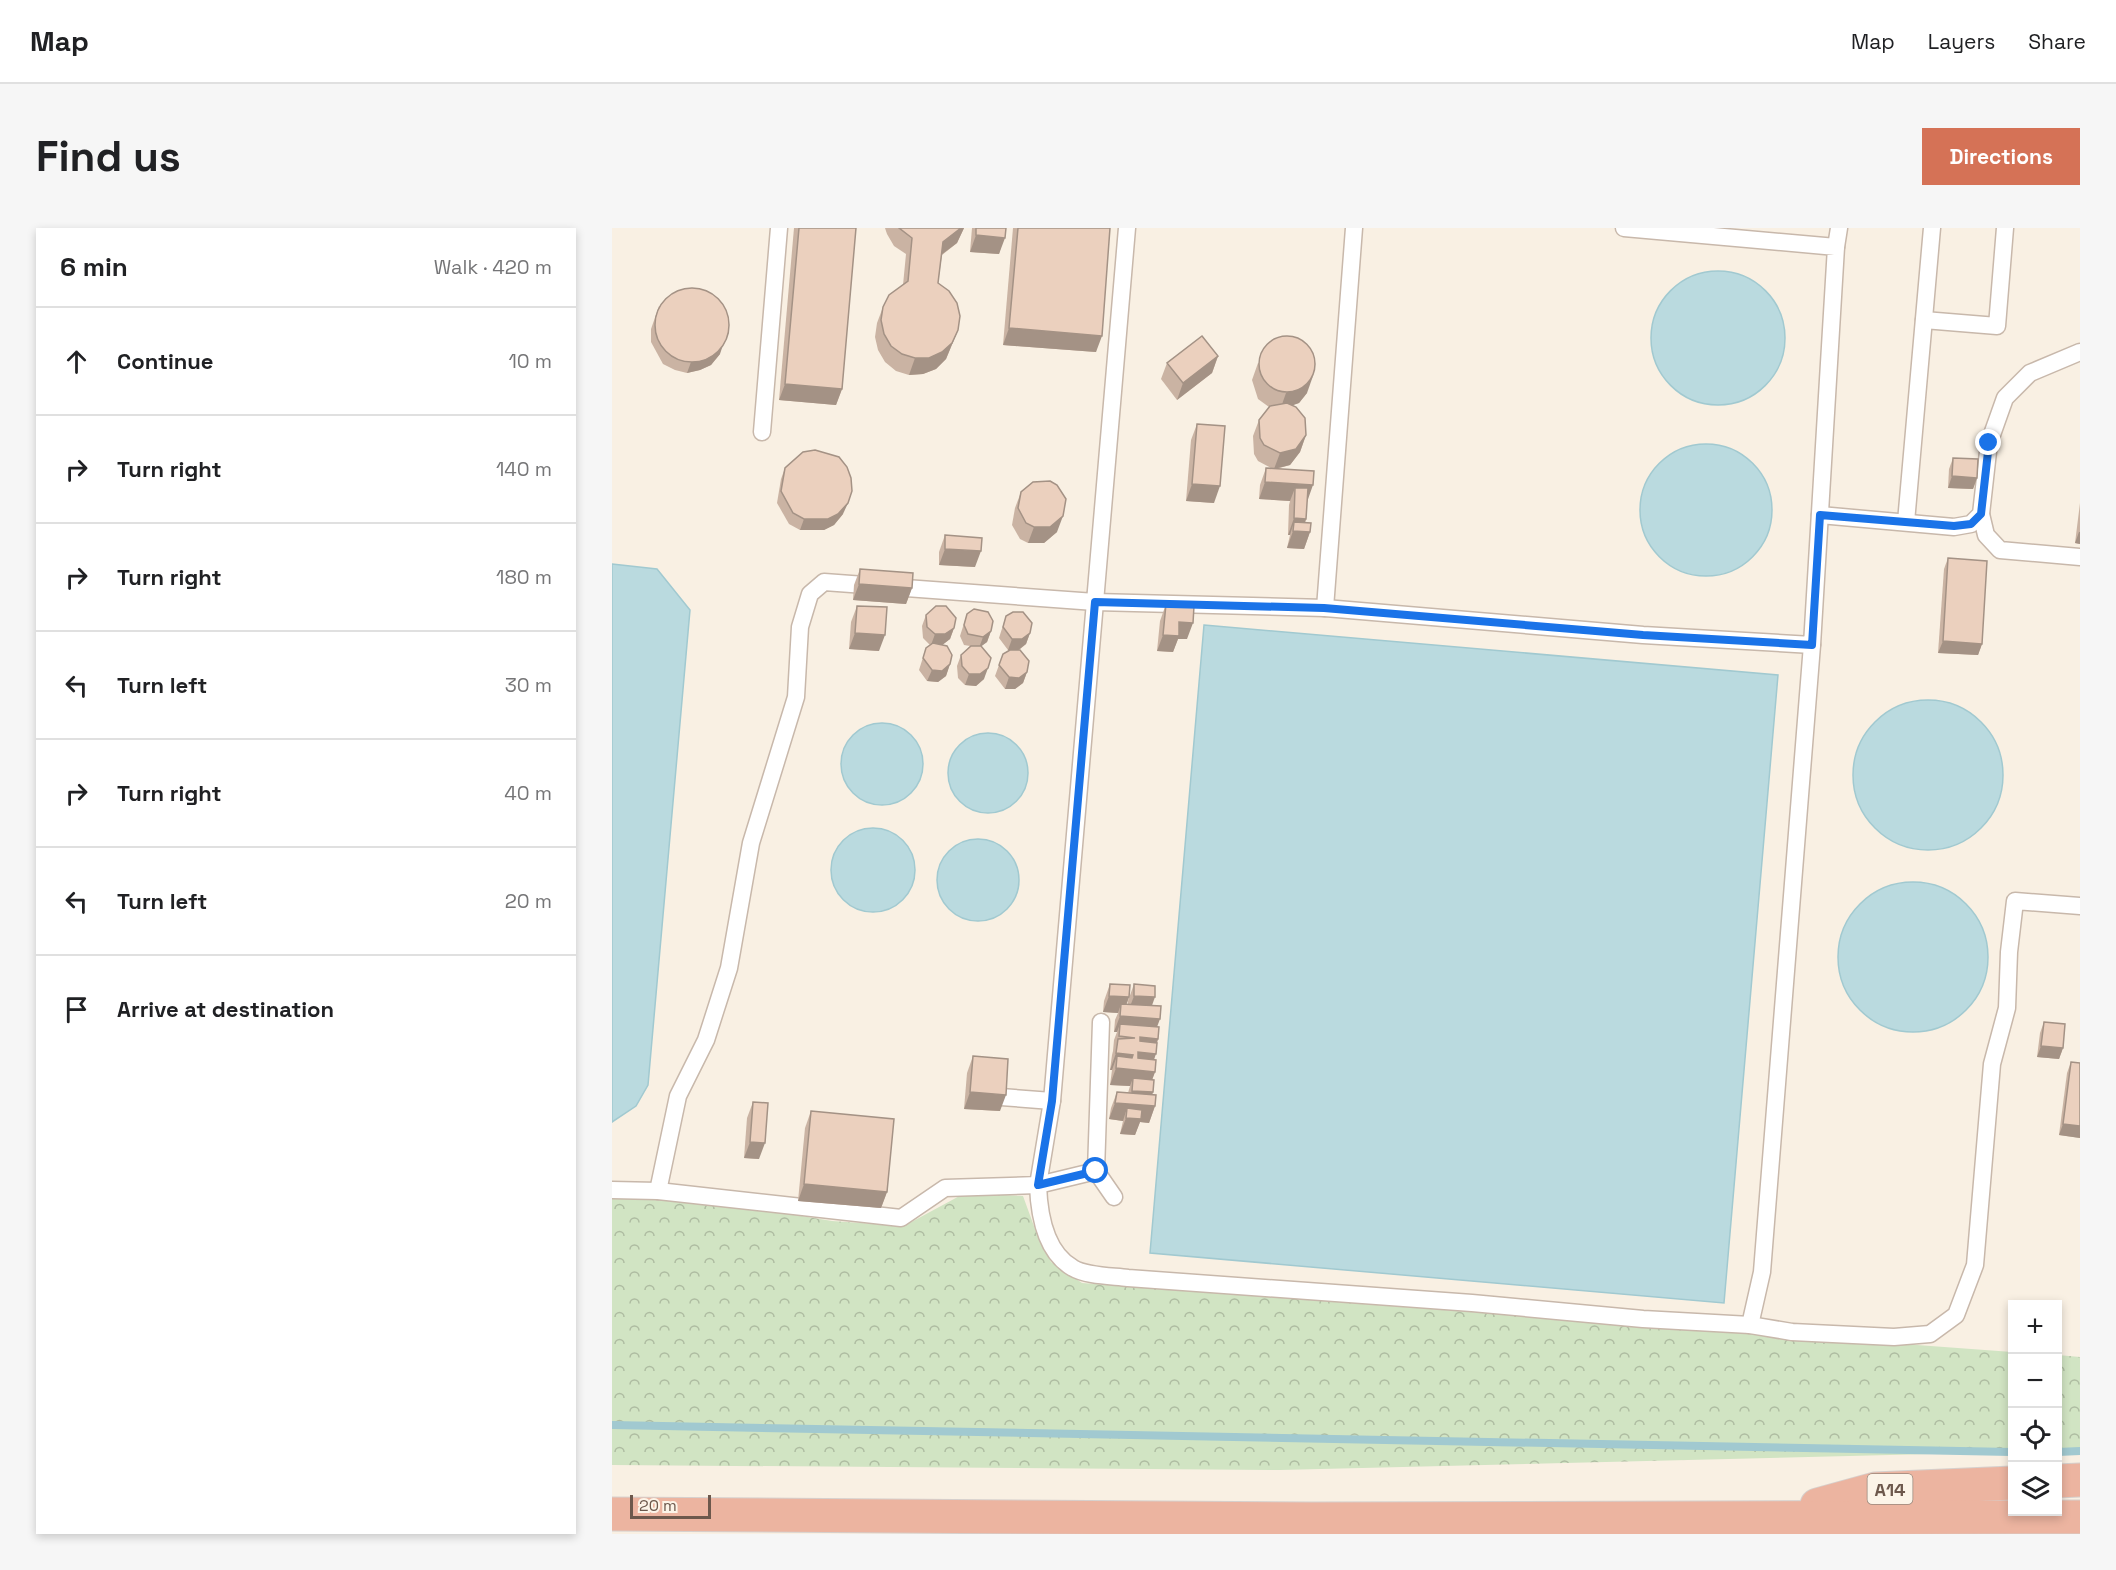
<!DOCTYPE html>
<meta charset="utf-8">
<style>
body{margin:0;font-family:"Space Grotesk",sans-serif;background:#f6f6f6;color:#202124}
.controls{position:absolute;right:18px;bottom:18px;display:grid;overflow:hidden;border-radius:0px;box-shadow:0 3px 9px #0003}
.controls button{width:54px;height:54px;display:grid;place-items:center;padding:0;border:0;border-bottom:2px solid #e0e0e0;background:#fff;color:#202124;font:30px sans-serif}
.scale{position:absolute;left:18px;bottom:15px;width:81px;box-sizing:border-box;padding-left:6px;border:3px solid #6d584c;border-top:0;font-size:16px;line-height:21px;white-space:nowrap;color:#6d584c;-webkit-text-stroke:4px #fcf4e8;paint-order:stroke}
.stop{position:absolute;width:18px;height:18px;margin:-14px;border:4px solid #1a73e8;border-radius:50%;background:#fff}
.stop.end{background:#1a73e8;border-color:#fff;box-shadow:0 2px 6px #0008}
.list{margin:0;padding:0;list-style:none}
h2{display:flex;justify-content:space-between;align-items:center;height:78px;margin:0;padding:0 24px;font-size:26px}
h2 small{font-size:20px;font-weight:400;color:#757577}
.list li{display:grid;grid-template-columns:39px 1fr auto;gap:18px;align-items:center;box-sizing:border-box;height:108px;padding:0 24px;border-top:2px solid #e0e0e0}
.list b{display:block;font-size:22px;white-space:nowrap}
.list em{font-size:20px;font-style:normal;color:#757577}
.icon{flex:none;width:33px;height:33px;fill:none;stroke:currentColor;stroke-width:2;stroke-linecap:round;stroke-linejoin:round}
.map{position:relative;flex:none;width:1468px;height:1306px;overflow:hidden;border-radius:0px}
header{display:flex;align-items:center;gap:36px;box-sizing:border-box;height:84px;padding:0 30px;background:#fff;border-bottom:2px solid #e0e0e0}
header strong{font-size:28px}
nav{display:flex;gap:33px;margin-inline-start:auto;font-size:21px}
.intro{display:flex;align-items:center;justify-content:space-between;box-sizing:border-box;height:144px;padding:0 36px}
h1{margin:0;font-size:42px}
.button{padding:15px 27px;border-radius:0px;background:#d57256;color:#fff;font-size:21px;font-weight:700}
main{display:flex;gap:36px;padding:0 36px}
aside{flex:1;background:#fff;border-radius:0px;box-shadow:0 3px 9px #0003}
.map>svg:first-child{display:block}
.forest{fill:url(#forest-crowns)}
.water{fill:#badadf;stroke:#a1c9d0;stroke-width:1.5}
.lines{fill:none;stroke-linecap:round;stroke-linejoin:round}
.stream{stroke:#a1c9d0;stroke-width:8}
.lane-casing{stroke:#c8b8ab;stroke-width:19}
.highway-casing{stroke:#d6d0cd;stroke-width:35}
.lane{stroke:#fff;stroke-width:16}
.highway{stroke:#ecb4a0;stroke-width:33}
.wall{fill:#cab3a3}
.shaded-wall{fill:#a49285}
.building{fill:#ebd0be;stroke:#a49285;stroke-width:1.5}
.route{stroke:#1a73e8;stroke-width:8}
.labels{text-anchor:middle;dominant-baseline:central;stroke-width:5;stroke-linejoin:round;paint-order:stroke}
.shield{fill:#fcf4e8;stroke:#98877b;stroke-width:1.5}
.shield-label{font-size:18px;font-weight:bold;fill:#6d584c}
</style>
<header>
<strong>Map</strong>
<nav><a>Map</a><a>Layers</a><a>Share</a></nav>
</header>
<div class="intro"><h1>Find us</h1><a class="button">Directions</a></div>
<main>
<aside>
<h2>6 min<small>Walk · 420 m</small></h2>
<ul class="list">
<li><svg class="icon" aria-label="ahead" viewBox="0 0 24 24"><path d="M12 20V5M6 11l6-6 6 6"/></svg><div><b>Continue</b></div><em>10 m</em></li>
<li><svg class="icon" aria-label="right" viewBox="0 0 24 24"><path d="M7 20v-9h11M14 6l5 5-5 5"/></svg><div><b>Turn right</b></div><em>140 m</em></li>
<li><svg class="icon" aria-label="right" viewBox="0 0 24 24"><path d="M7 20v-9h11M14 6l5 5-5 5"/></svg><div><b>Turn right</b></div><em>180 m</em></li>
<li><svg class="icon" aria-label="left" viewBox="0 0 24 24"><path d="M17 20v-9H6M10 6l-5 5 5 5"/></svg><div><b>Turn left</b></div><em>30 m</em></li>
<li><svg class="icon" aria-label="right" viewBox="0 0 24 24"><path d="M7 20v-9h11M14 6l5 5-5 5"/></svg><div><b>Turn right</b></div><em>40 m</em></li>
<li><svg class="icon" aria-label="left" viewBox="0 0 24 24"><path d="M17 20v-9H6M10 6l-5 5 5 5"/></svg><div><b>Turn left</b></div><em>20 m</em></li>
<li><svg class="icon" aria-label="arrive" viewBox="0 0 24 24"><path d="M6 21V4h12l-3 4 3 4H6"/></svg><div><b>Arrive at destination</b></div></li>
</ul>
</aside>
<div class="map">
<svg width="1468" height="1306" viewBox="0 0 1468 1306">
<defs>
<pattern id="forest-crowns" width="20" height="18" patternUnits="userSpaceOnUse" patternTransform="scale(1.5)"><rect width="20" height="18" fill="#d1e4c3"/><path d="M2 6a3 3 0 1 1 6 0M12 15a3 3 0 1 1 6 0" fill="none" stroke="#aebca1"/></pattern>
</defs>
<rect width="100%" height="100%" fill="#f9f0e3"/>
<g class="forest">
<polygon points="0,964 43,964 220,993 292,998 353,965 411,968 423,1001 439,1034 470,1055 1400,1124 1400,1224 668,1242 0,1237"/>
<polygon points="1446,1127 1468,1129 1468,1223 1446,1223"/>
</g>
<g class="water">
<circle cx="1106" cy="110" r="67"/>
<circle cx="1094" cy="282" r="66"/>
<polygon points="0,336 45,341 78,382 36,857 24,878 0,894"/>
<polygon points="592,397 1166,447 1112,1075 538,1025"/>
<circle cx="1316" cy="547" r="75"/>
<circle cx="270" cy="536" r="41"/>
<circle cx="376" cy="545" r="40"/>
<circle cx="261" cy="642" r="42"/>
<circle cx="366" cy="652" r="41"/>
<circle cx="1301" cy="729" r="75"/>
</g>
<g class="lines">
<g class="stream">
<polyline points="0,1197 1400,1224"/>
<polyline points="1446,1224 1468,1223"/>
</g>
<defs>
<g id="lane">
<polyline points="1224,19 1227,0"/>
<polyline points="1312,92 1385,98 1393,0"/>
<polyline points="150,204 167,0"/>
<polyline points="1369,286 1374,307 1388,322 1468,329"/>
<polyline points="1208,287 1342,299 1359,296 1369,286 1377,215 1393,170 1418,145 1468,124"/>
<polyline points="1294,294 1320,0"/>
<polyline points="713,380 742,0"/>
<polyline points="489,794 484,943 502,969"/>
<polyline points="389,869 440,873"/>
<path d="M484 943 426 957C427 986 433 1024 461 1040 474 1048 500 1048 516 1050L860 1075 1031 1091 1138 1097 1180 1104 1282 1109 1318 1106 1344 1087 1363 1037 1380 836 1395 780 1397 724 1403 673 1468 678"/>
<polyline points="0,962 46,963 289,990 333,960 426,957 440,873 483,374 713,380 1031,407 1200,417 1224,19 1012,0"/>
<polyline points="46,963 66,868 94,812 117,740 139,615 184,469 188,399 198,366 212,354 483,374 515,0"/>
<polyline points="1138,1097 1150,1044 1200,417"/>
</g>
<g id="highway">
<polyline points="1446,1253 1468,1252"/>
<polyline points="1205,1277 1263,1261 1400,1255"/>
<polyline points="0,1286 699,1291 1468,1289"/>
</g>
</defs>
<use href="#lane" class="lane-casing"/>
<use href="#highway" class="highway-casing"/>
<use href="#lane" class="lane"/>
<use href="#highway" class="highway"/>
</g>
<g class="wall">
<polygon points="182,0 244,0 230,161 224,177 167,172"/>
<polygon points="273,0 352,0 345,15 330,27 326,55 346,102 334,131 324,141 311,146 297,147 284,143 273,134 266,122 263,109 265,95 271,79 291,57 294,26 282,18 275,6"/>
<polygon points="360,0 394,0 387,26 358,24"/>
<polygon points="401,0 498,0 484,124 391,117"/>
<polygon points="47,78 108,126 99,137 88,142 75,145 63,142 51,136 39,114 39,101"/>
<polygon points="606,128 600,145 565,172 549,151 555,135"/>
<polygon points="646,135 695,165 687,175 680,177 694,207 688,224 678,237 664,241 695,274 694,291 693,295 698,304 692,321 675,320 678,307 676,307 677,277 678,273 647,271 648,257 654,240 661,241 646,233 642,226 641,208 647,192 657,179 646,171 640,152"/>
<polygon points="585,196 602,275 574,273 579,212"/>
<polygon points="1341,230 1365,250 1361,261 1336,260 1337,241"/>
<polygon points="173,240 231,286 222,297 212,302 188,302 177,296 165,275 169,251"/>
<polygon points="409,264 445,304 432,315 416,315 408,311 400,297 403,280"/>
<polygon points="1468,275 1468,316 1463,315"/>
<polygon points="333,307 363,339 327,337 327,324"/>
<polygon points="1336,330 1370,416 1366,427 1326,425 1332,341"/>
<polygon points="248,341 300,360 294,376 241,372 242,357"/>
<polygon points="554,376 575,411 566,411 561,424 545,423 548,393"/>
<polygon points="245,378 267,423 237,421 239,394"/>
<polygon points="355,386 379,403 375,414 369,418 372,451 364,458 353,457 346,450 345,438 349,427 358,418 352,417 348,408"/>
<polygon points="314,387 342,400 338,411 330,417 338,436 334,448 326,454 315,453 307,442 314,420 318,417 311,410 310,398"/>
<polygon points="394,388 418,405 414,416 407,422 415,444 411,455 403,461 393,461 383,448 391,426 397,422 396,422 387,410"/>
<polygon points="498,756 517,769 515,776 516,776 516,773 522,756 540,778 545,799 546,811 542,832 543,844 540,852 541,864 540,867 543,878 537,895 528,894 523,907 508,906 511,893 497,891 499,880 505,864 516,865 518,858 498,857 500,842 498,842 500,827 501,823 502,812 505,804 502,804 503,792 506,785 491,784 492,773"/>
<polygon points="1432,794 1451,820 1447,831 1425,829 1428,805"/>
<polygon points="361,828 388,883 352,881 355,845"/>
<polygon points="1459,834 1468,910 1447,907 1455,845"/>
<polygon points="141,874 147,931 132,930 135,890"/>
<polygon points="199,883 275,964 269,980 186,973 193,900"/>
</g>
<g class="shaded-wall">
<polygon points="349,0 352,0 345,15 325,30 331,14"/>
<polygon points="364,7 393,10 387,26 358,24"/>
<polygon points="397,100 490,108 484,124 391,117"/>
<polygon points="346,102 334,131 324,141 311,146 297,147 303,130"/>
<polygon points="112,114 108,126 99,137 88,142 75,145 79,134"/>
<polygon points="606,128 600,145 565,172 571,155"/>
<polygon points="701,148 695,165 687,175 668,182 674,165"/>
<polygon points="173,156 230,161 224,177 167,172"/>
<polygon points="694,207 688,224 678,237 662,241 668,225"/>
<polygon points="1340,248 1365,250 1361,261 1336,260"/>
<polygon points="653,254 701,257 695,274 683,260 678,273 647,271"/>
<polygon points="580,256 608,258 602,275 574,273"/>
<polygon points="236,275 231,286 222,297 212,302 188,302 192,291"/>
<polygon points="451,288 445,304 432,315 416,315 422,299"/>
<polygon points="682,290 694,291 690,304 698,304 692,321 675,320 681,303 682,294 678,307 676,307"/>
<polygon points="1467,304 1468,304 1468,316 1463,315"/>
<polygon points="333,321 369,323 363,339 327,337"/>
<polygon points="247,356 300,360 294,376 241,372"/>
<polygon points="567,394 581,395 575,411 566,411 561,424 545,423 551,407"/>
<polygon points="342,400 338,411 329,418 319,417 323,406"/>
<polygon points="379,403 375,414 367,420 371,409"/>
<polygon points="243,405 273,407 267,423 237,421"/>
<polygon points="418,405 414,416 405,423 396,422 400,411"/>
<polygon points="1331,413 1370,416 1366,427 1326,425"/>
<polygon points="338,436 334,448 326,454 315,453 320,442"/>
<polygon points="376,440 372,451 364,458 353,457 357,446"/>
<polygon points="415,444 411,455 403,461 393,461 397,449"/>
<polygon points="497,768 517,769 511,785 509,776 506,785 491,784"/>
<polygon points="522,768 543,769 537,786 516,784"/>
<polygon points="508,788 548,791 542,807 508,796 505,804 502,804"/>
<polygon points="528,809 546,811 541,825 544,826 538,842 520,841"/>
<polygon points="1429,818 1451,820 1447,831 1425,829"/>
<polygon points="504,825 521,827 515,841 543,844 537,860 521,850 518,858 498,857 504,840 505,828 500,842 498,842"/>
<polygon points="520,863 541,864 536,878 543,878 537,895 528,894 523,907 508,906 514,890 515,880 511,893 497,891 503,875 515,876"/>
<polygon points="358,864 394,867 388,883 352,881"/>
<polygon points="1451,896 1468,898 1468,910 1447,907"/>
<polygon points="138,914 153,915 147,931 132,930"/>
<polygon points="192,956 275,964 269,980 186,973"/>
</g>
<g class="building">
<polygon points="187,0 244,0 230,161 173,156"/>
<polygon points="287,0 349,0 331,14 326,55 337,63 345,75 348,88 346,102 340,115 330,124 317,130 303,130 290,126 279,118 272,106 269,92 271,79 277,67 296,53 300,10"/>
<polygon points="364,0 394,0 393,10 364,7"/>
<polygon points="406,0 498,0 490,108 397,100"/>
<circle cx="80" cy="97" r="37"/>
<circle cx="675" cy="136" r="28"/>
<polygon points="590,108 606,128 571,155 555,135"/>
<polygon points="675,175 684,179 693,190 694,207 684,221 668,225 652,217 648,210 647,192 658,178"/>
<polygon points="585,196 613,198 608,258 580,256"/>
<polygon points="203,222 227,229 235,239 239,250 240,263 236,275 226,286 216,291 192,291 181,285 169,263 173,240 191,224"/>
<polygon points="1341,230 1366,231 1365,250 1340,248"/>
<polygon points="654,240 702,243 701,257 653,254"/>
<polygon points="438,253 445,257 454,271 451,288 438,299 422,299 414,295 406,280 409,264 421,254"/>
<polygon points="683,260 696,260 694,291 682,290"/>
<polygon points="682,294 699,295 698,304 681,303"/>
<polygon points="333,307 370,310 369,323 333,321"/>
<polygon points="1336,330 1375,333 1370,416 1331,413"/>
<polygon points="248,341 301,345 300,360 247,356"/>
<polygon points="554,376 582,378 581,395 567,394 567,408 551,407"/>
<polygon points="245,378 275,379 273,407 243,405"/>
<polygon points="324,378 334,378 344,390 342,400 333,406 323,406 315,399 314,387"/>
<polygon points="362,381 376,384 381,393 379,403 371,409 356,406 352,397 355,386"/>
<polygon points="401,384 411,384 420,395 418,405 410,411 400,411 391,399 394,388"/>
<polygon points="321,415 335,418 340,427 338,436 330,443 320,442 311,430 314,420"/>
<polygon points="359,418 369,418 379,430 376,440 368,446 357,446 350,438 349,427"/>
<polygon points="398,422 408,422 417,433 415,444 407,450 397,449 387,437 391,426"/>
<polygon points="498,756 518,757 517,769 497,768"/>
<polygon points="522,756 543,758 543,769 522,768"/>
<polygon points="509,776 549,778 548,791 508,788"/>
<polygon points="1432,794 1453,796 1451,820 1429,818"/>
<polygon points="508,796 547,799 546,811 528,809 528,813 545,815 544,826 526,824 526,830 544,832 543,844 504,840 505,828 520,830 521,827 504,825 506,811 523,810 507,808"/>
<polygon points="361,828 396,831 394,867 358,864"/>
<polygon points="1459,834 1468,835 1468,898 1451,896"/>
<polygon points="521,850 542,852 541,864 520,863"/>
<polygon points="505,864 544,867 543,878 503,875"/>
<polygon points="141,874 156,875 153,915 138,914"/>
<polygon points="515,880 530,882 529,891 514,890"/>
<polygon points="199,883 282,891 275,964 192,956"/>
</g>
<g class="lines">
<polyline class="route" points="484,943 426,957 440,873 483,374 712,380 1031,407 1200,417 1208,287 1342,298 1359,296 1369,286 1377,215"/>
</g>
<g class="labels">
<rect class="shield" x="1255.5" y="1246" width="45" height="30" rx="4.5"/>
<g class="shield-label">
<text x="1278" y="1261">A14</text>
</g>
</g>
</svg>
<div class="controls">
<button>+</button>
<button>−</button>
<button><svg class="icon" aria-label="locate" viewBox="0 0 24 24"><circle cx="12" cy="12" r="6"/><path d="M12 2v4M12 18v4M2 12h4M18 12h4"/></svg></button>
<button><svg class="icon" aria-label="layers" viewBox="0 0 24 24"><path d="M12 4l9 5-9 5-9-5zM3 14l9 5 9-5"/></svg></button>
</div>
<div class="scale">20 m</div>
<div class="stop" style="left:484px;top:943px"></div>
<div class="stop end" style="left:1377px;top:215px"></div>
</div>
</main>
